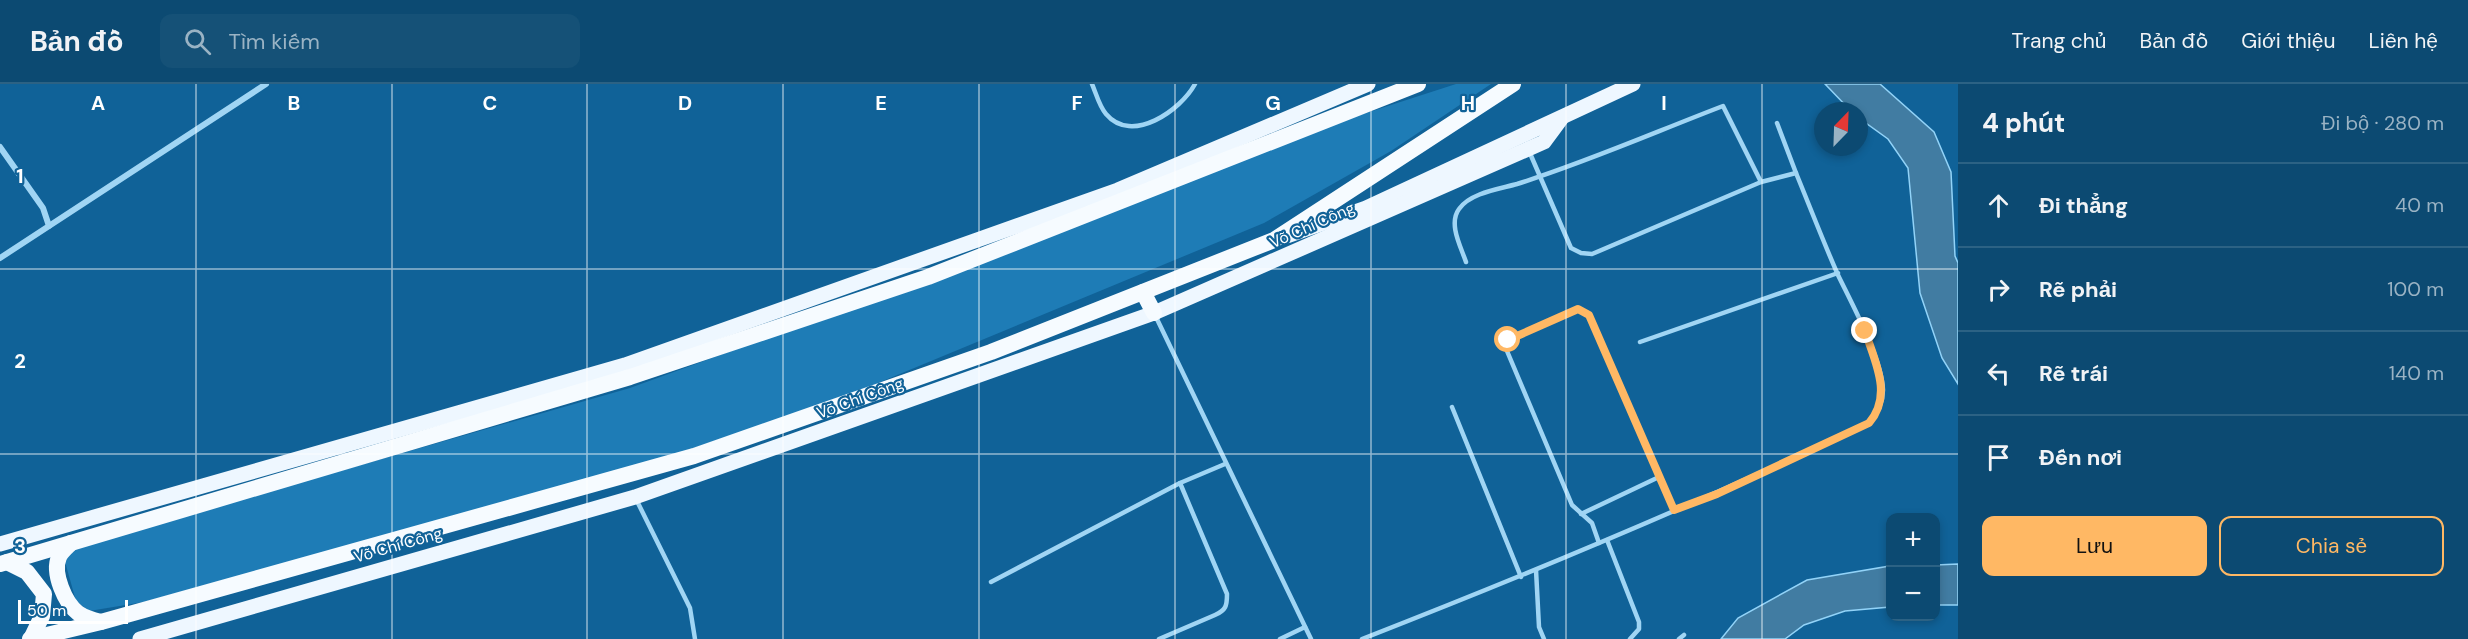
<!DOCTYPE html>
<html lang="vi">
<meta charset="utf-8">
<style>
body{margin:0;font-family:"DM Sans",sans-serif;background:#155177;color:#f1f3f6}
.controls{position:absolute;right:18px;bottom:18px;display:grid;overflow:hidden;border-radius:12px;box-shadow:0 3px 9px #0003}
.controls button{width:54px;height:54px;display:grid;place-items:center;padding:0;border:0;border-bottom:2px solid #2c6284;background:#0c4a72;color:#f1f3f6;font:30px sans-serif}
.compass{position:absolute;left:1814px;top:18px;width:54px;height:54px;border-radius:50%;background:#0c4a72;box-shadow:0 3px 9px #0003;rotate:23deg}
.scale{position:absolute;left:18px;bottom:15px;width:110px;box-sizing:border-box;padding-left:6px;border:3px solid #fff;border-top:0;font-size:16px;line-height:21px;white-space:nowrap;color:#fff;-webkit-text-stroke:4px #106298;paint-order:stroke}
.stop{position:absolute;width:18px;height:18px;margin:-14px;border:4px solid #ffb864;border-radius:50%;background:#fff}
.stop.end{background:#ffb864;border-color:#fff;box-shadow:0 2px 6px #0008}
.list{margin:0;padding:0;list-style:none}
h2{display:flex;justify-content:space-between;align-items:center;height:78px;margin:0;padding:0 24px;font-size:26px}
h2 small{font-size:20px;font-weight:400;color:#9ab3c4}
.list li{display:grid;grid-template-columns:39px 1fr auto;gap:18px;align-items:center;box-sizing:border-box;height:84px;padding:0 24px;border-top:2px solid #2c6284}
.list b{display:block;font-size:22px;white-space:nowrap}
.list em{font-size:20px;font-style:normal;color:#9ab3c4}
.actions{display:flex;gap:12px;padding:18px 24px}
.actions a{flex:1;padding:14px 0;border:2px solid #ffb864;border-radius:12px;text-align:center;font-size:21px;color:#ffb864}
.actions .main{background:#ffb864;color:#111}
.icon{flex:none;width:33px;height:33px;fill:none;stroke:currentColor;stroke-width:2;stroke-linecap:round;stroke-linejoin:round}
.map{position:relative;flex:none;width:1958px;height:555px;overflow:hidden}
header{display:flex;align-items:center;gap:36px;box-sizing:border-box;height:84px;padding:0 30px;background:#0c4a72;border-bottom:2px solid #2c6284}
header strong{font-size:28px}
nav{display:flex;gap:33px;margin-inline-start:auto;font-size:21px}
.search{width:420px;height:54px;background:#155177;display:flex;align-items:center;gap:15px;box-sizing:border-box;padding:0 21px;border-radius:12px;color:#9ab3c4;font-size:22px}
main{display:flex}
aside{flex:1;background:#0c4a72}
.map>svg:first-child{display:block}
.grass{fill:#1e7cb6}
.water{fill:#417ca2;stroke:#92d3f8;stroke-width:1.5}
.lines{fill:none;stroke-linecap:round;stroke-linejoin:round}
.service{stroke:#a0d5f4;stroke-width:4.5}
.minor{stroke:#a0d5f4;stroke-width:6}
.primary{stroke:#eef7ff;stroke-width:15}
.trunk{stroke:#f6fbff;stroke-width:16}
.route{stroke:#ffb864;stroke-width:8}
.grid{fill:none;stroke:#fff;stroke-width:1.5;stroke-opacity:0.55}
.labels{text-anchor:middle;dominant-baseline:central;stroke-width:4.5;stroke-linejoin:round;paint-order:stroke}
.street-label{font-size:16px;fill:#fff;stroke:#106298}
.grid-label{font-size:20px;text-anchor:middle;font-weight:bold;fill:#fff;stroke:#106298;stroke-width:4.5;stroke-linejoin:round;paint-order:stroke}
</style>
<header>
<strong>Bản đồ</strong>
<div class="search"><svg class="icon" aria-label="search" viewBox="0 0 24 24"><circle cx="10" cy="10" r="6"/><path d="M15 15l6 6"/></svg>Tìm kiếm</div>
<nav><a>Trang chủ</a><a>Bản đồ</a><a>Giới thiệu</a><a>Liên hệ</a></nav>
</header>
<main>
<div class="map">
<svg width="1958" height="555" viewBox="0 0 1958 555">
<rect width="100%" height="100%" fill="#106298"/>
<polygon class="grass" points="1456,0 1491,0 1391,67 1264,139 849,311 661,375 144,518 89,527 76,517 64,474 71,464 630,304 1116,126 1329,41"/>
<g class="water">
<polygon points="1825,0 1880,0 1934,48 1951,88 1955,172 1958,179 1958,300 1942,274 1920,209 1908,84 1888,55 1859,34 1859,27 1851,27"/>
<polygon points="1958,480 1958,521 1936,521 1936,481"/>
<polygon points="1890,482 1890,523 1845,527 1804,541 1785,555 1721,555 1738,534 1807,496"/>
</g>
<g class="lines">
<g class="service">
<path d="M1092 0C1096 9 1099 22 1106 30 1132 61 1181 26 1195 0"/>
<polyline points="1777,39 1796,89"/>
<polyline points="1529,67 1571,164 1581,169 1592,170 1761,98"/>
<polyline points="1156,233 1311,555"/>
<polyline points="1640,258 1838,189"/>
<polyline points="1452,323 1521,493"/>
<polyline points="636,415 690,524 695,555"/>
<polyline points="1581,430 1659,393"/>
<polyline points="1607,456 1639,538 1639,545 1630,555"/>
<polyline points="1599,459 1592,439 1572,421 1507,267 1508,256 1578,225 1589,231 1674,426"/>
<polyline points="1536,486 1539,543 1544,555"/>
<polyline points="991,498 1180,399 1225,380"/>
<path d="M1159 555 1215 531C1226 526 1227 522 1227 510L1180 399"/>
<polyline points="1280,555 1305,543"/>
<path d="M1362 555C1534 488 1703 417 1869 339 1877 330 1883 319 1883 306 1882 275 1852 220 1838 191 1823 157 1810 123 1796 89L1761 98 1723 22C1655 48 1587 78 1517 100 1499 105 1470 109 1459 125 1448 140 1461 163 1466 178"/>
<polyline points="1679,555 1684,551"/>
</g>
<g class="minor">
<polyline points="0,63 43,124 49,142"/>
<polyline points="0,174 266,0"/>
</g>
<g class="primary">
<polyline points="1287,152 1366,124 1633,0"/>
<polyline points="0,460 625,281 1118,106 1368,0"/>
<polyline points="140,555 635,413 1154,229 1544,58 1561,35"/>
</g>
<g class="trunk">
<polyline points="1143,208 1154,229"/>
<path d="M71 459C67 463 61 468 59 473 52 489 65 519 78 529 85 534 93 536 101 538"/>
<polyline points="7,478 27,488 44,510 42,532 31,555"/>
<polyline points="0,480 630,293 928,193 1418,0"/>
<polyline points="30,555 101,538 694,372 991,268 1274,156 1513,0"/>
</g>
</g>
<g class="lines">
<path class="route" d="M1508 256 1578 225 1589 231 1674 426 1717 410 1869 339C1893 311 1875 278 1865 247"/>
</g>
<path class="grid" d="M196 0V555M392 0V555M587 0V555M783 0V555M979 0V555M1175 0V555M1371 0V555M1566 0V555M1762 0V555M0 185H1958M0 370H1958"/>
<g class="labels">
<g class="street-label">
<text transform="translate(1312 141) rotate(-24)">Võ Chí Công</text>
<text transform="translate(860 314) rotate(-20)">Võ Chí Công</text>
<text transform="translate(398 461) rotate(-16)">Võ Chí Công</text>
</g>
</g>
<g class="grid-label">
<text x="98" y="26">A</text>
<text x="294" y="26">B</text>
<text x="490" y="26">C</text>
<text x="685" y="26">D</text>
<text x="881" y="26">E</text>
<text x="1077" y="26">F</text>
<text x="1273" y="26">G</text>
<text x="1468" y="26">H</text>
<text x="1664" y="26">I</text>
<text x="20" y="99">1</text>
<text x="20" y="284">2</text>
<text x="20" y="469">3</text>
</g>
</svg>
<div class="controls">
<button>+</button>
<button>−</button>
</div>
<svg class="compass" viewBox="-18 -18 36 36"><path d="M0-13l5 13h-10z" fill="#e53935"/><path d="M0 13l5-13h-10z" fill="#9ab3c4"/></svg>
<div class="scale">50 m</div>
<div class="stop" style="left:1508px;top:256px"></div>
<div class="stop end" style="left:1865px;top:247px"></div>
</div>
<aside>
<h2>4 phút<small>Đi bộ · 280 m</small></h2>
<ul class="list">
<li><svg class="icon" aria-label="ahead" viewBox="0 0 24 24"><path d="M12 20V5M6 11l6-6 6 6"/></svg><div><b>Đi thẳng</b></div><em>40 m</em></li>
<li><svg class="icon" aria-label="right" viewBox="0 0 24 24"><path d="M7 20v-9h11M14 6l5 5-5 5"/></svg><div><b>Rẽ phải</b></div><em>100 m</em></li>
<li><svg class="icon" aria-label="left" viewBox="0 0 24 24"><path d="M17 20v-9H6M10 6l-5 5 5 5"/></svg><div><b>Rẽ trái</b></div><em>140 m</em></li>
<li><svg class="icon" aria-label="arrive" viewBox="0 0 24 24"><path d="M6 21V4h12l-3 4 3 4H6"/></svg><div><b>Đến nơi</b></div></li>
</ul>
<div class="actions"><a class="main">Lưu</a><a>Chia sẻ</a></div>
</aside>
</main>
